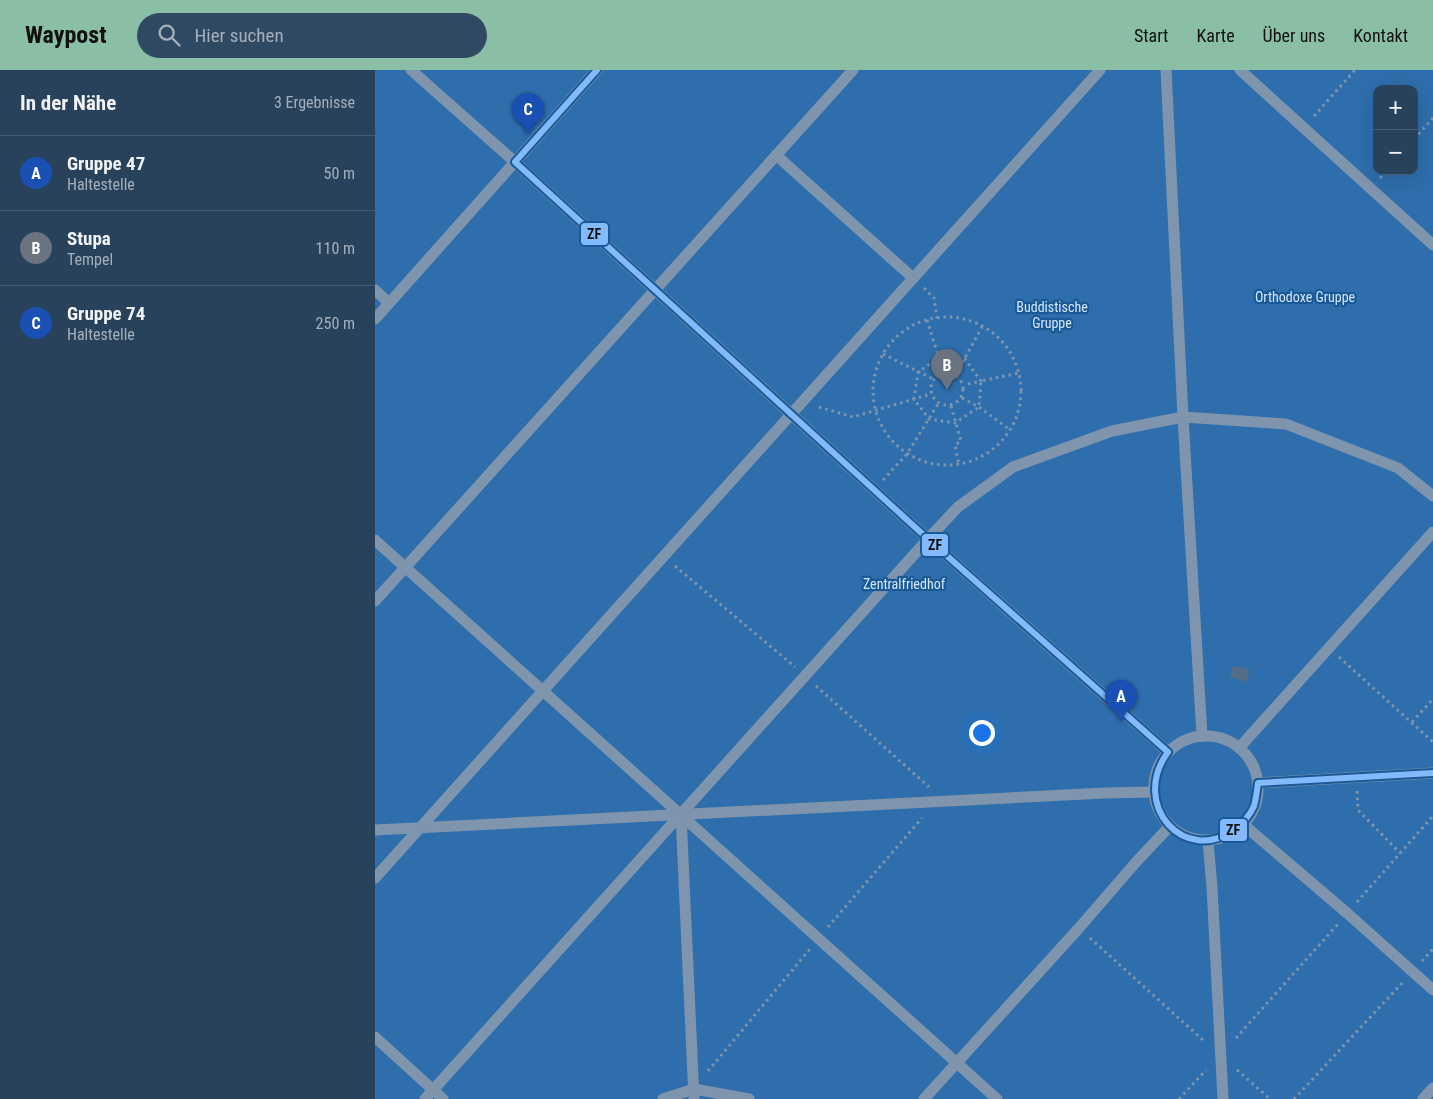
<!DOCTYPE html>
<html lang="de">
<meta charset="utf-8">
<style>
body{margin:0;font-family:"Roboto Condensed",sans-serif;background:#304962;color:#f1f3f6}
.controls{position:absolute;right:15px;top:15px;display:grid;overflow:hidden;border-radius:10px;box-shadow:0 5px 20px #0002}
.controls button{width:45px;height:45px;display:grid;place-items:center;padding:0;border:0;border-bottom:1px solid #445b72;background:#28425c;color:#f1f3f6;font:25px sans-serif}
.you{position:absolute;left:606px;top:662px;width:18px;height:18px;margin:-12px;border:4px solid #fff;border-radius:50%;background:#1a73e8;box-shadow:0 0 0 8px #1a73e833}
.badge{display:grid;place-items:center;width:32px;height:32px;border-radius:50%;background:#8abfa5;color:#fff;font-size:16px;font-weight:700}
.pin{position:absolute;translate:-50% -41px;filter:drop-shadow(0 1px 2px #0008)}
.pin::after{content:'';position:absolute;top:26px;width:18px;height:15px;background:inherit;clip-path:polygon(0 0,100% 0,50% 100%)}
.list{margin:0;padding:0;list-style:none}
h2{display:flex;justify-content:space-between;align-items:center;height:65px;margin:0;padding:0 20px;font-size:21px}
h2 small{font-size:16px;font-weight:400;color:#a5b0bb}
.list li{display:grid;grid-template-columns:32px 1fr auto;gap:15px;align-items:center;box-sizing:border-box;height:75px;padding:0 20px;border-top:1px solid #445b72}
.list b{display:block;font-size:19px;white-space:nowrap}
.list p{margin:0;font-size:16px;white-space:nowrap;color:#a5b0bb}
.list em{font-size:16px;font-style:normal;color:#a5b0bb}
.icon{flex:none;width:28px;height:28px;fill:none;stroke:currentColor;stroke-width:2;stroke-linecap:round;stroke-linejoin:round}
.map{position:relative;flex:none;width:1058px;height:1029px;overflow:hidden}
header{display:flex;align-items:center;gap:30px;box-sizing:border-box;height:70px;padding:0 25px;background:#8abfa5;color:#111}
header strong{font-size:24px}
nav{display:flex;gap:28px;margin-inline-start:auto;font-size:18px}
.search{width:350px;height:45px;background:#304962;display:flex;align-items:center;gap:12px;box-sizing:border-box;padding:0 18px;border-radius:28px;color:#a5b0bb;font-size:19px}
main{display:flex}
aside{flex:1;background:#28425c}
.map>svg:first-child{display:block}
.green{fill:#2e6eac;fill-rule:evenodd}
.building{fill:#536e89}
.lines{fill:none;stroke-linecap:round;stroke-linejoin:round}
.path{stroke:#7f95ad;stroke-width:3;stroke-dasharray:2.5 4;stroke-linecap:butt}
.service{stroke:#7f95ad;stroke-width:11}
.bus-1-casing{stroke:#1a5896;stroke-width:10}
.bus-1{stroke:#82bafc;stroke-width:6}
.labels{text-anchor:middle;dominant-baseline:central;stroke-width:4.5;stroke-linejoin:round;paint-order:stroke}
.park-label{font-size:14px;fill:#d3e8fb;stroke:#1a5896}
.line-badge{stroke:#1a5896;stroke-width:2}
.pale-badge-label{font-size:14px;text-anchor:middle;font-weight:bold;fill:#111}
</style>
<header>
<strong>Waypost</strong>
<div class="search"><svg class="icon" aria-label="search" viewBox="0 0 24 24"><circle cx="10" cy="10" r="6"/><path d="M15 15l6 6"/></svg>Hier suchen</div>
<nav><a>Start</a><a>Karte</a><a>Über uns</a><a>Kontakt</a></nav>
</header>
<main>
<aside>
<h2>In der Nähe<small>3 Ergebnisse</small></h2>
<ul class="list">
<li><span class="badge" style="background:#1a4fb4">A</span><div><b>Gruppe 47</b><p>Haltestelle</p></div><em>50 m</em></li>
<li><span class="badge" style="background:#6b7280">B</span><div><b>Stupa</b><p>Tempel</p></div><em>110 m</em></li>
<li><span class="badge" style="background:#1a4fb4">C</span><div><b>Gruppe 74</b><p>Haltestelle</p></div><em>250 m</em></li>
</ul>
</aside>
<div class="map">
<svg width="1058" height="1029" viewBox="0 0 1058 1029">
<rect width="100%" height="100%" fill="#36587a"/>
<path class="green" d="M0 0H1058V1029H0ZM1002 19H1039V101H1002Z"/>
<polygon class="building" points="858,595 875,600 871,612 855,607"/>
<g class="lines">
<g class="path">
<polyline points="939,46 980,0"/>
<polyline points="1039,69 1058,48"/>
<polyline points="1005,108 1011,101"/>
<polyline points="549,218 559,228 562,248"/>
<circle cx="572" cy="321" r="74"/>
<polyline points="552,250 564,288 590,289 606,311 589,315"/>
<polyline points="508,284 558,309"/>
<polyline points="568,302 564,288 543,302 539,329 554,349 580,353 604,337 606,311 644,303"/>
<circle cx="572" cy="319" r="16"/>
<polyline points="581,304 607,257"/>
<polyline points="587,328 604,337 635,360"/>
<polyline points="576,336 586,371 580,375 584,395"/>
<polyline points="444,337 478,347 556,324"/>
<polyline points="508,410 532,384 563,334"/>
<polyline points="300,496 420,597"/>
<polyline points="964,587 1058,672"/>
<polyline points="441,616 554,717"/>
<polyline points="1037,652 1058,629"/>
<polyline points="982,721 983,740 1025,783"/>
<polyline points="982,832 1058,746"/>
<polyline points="453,857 547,748"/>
<polyline points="715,868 829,971"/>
<polyline points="1047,891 1058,879"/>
<polyline points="861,968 963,854"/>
<polyline points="862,1000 895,1029"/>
<polyline points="333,1001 435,879"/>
<polyline points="804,1029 831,1000"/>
<polyline points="919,1029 1028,912"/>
</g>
<g class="service">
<polyline points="36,0 140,92 553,469 793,682"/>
<polyline points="791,0 808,347 827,666"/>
<polyline points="865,0 1058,175"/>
<polyline points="401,85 538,208"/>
<polyline points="0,220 14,233"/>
<polyline points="0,249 222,0"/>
<polyline points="0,470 622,1029"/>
<polyline points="0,531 478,0"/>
<circle cx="831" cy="718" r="52"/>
<polyline points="864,678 1058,462"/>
<polyline points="883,713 1058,703"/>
<polyline points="306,745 319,1029"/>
<polyline points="869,755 972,843 1058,920"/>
<polyline points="0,760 730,723 779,722"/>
<polyline points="833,771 837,817 848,1029"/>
<polyline points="0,808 725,0"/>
<polyline points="0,967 68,1029"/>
<polyline points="50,1029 553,469 583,437 638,397 737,361 808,347 911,354 1023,398 1058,426"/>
<polyline points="288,1029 319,1019 374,1029"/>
<polyline points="549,1029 704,858 762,791 795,756"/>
<polyline points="1048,1029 1058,1018"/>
</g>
<defs>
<path id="bus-1" d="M222 0 140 92 553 469 793 682C754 736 811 796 860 759 868 753 875 745 879 736 881 729 882 720 883 713L1058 703"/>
</defs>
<use href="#bus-1" class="bus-1-casing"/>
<use href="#bus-1" class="bus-1"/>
</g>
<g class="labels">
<g class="park-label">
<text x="930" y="227">Orthodoxe Gruppe</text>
<text x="677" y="237">Buddistische<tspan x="677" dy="16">Gruppe</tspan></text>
<text x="529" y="514">Zentralfriedhof</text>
</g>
</g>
<g class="line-badge">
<rect x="205" y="152" width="29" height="24" rx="5" fill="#82bafc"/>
<rect x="546" y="463" width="28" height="24" rx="5" fill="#82bafc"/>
<rect x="844" y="748" width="29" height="24" rx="5" fill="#82bafc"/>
</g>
<g class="pale-badge-label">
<text x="219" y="169">ZF</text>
<text x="560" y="480">ZF</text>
<text x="858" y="765">ZF</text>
</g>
</svg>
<div class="controls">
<button>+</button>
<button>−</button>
</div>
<div class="you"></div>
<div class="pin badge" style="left:746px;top:651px;background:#1a4fb4">A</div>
<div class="pin badge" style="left:572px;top:320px;background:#6b7280">B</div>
<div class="pin badge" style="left:153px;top:64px;background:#1a4fb4">C</div>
</div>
</main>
